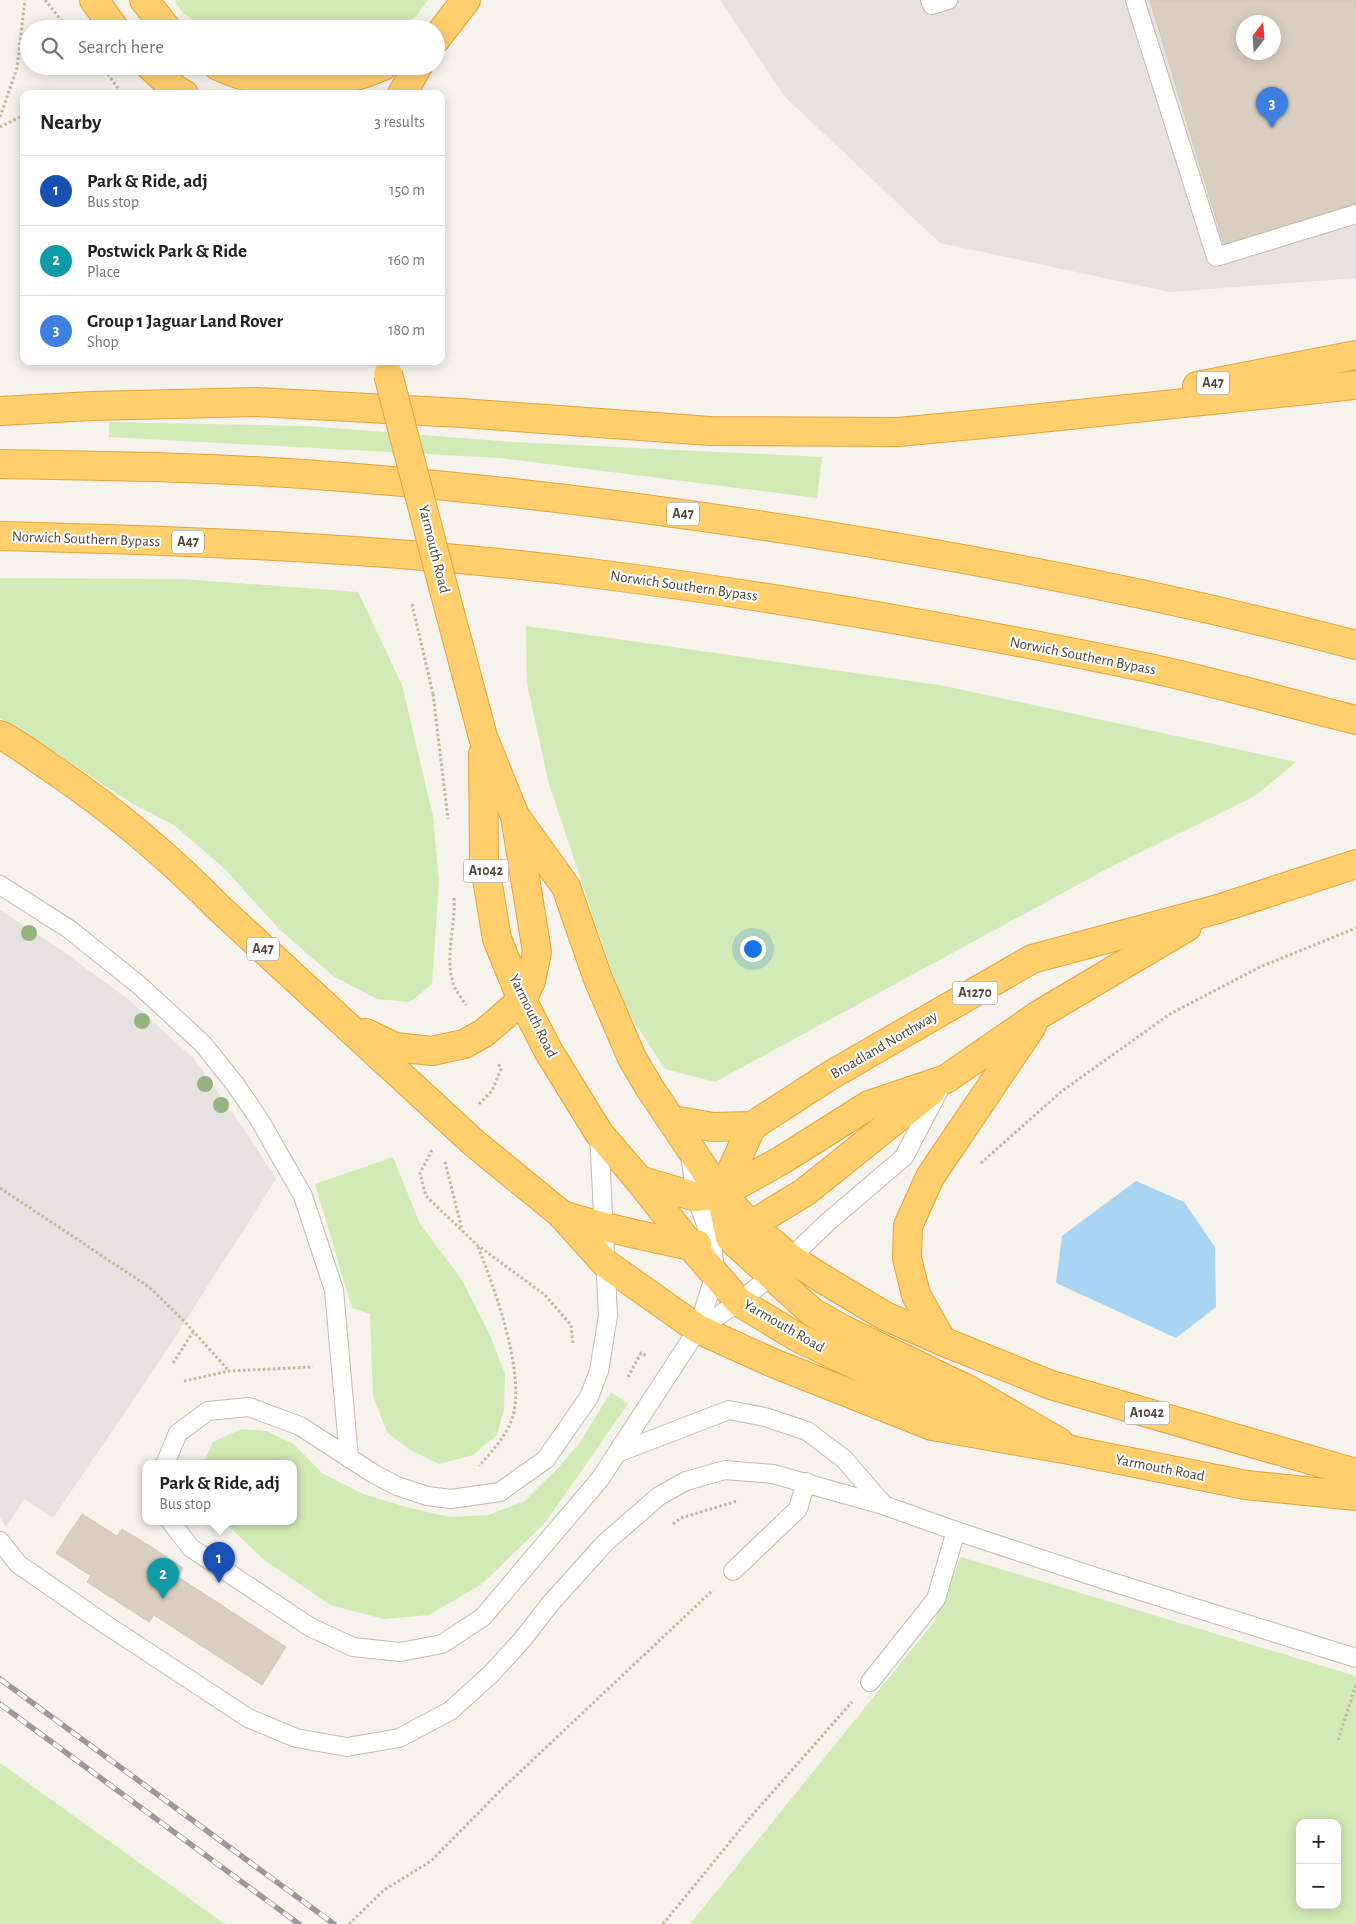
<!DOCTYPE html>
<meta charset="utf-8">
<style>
body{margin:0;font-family:"Alegreya Sans",sans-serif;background:#f6f6f6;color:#222}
.controls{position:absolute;right:15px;bottom:15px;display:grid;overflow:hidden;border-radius:10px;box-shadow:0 2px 12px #0003}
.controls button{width:45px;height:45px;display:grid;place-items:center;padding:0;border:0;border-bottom:1px solid #e0e0e0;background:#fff;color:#222;font:25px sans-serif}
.compass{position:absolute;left:1236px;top:15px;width:45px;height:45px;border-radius:50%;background:#fff;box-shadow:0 2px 12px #0003;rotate:17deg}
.you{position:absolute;left:752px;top:948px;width:18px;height:18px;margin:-12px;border:4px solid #fff;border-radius:50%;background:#1a73e8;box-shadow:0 0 0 8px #1a73e833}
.badge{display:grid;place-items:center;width:32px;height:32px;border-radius:50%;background:#111827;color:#fff;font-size:16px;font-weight:700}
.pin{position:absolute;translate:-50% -41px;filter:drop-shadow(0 1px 2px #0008)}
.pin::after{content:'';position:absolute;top:26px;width:18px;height:15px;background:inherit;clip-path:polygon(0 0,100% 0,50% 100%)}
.popup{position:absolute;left:142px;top:1460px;width:155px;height:65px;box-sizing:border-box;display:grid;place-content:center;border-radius:10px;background:#fff;filter:drop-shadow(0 1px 4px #0005);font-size:16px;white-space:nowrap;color:#767676}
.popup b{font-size:19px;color:#222}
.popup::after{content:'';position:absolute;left:50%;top:100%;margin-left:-10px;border:10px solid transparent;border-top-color:#fff}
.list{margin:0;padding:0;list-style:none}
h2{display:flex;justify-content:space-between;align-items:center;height:65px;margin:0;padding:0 20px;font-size:21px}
h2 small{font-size:16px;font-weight:400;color:#767676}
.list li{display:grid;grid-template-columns:32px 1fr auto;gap:15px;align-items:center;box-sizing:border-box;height:70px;padding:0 20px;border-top:1px solid #e0e0e0}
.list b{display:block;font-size:19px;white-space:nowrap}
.list p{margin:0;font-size:16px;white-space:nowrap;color:#767676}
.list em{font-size:16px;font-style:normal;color:#767676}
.icon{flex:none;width:28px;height:28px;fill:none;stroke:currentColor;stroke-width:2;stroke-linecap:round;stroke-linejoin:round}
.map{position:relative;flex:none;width:1356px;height:1924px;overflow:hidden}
.search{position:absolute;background:#fff;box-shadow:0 2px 12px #0003;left:20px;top:20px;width:425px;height:55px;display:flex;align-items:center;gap:12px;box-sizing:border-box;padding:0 18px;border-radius:28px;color:#767676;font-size:19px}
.panel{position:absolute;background:#fff;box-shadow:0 2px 12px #0003;left:20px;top:90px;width:425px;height:275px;border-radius:10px}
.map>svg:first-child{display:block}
.industrial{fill:#e6e2dd;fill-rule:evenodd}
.green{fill:#d2eab5;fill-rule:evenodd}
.parking{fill:#e5e3e0}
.water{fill:#a9d4f2}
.building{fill:#d8cfc1;stroke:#d3c7b4;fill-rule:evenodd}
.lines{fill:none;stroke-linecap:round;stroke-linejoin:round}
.lane-casing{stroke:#c2bbae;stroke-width:20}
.highway-casing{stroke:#e0a43c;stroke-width:30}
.path{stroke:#c4b79f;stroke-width:3;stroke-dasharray:2.5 2.5;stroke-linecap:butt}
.lane{stroke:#fff;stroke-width:18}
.highway{stroke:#ffcf6e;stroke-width:28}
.rail-casing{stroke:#9a9a9a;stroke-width:5.5}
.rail{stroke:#fff;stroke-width:4;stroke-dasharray:11;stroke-linecap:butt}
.highway-bridge-casing{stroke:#e0a43c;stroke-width:30;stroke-linecap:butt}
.path-bridge{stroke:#c4b79f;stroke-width:3;stroke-dasharray:2.5 2.5;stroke-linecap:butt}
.highway-bridge{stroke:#ffcf6e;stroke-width:28}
.tree{fill:#97b381}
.labels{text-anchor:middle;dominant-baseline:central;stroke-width:4;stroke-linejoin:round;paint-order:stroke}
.shield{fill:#fff;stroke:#817c74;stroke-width:1}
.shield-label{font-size:14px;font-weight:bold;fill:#4b4439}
.street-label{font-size:15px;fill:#4b4439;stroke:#fff}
</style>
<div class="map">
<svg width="1356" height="1924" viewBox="0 0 1356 1924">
<rect width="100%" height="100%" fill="#f6f3ec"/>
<path class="industrial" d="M720 0H1356V278L1170 292 940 243 786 98ZM1244 22H1274V52H1244Z"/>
<g class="green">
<polygon points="174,0 428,0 417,15 398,29 204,29 183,13"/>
<polygon points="109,422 307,426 514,442 822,457 817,498 500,458 109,437"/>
<polygon points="0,578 182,579 358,592 402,685 433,816 439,882 432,984 410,1002 377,999 333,976 279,929 226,870 175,826 128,801 17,727 0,718"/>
<polygon points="526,626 945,686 1296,762 1255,796 1105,870 715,1082 665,1069 622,1003 549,784 527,684"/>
<polygon points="393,1157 420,1224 462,1280 489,1333 505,1374 504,1409 497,1435 473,1455 439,1464 408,1449 387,1432 373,1396 370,1314 352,1308 315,1184"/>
<polygon points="611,1392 628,1404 545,1523 482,1584 429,1615 384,1619 330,1605 263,1559 224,1522 293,1522 293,1464 203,1464 213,1442 241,1429 266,1431 294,1444 322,1473 363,1494 406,1507 450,1517 488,1515 525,1501 558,1468 580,1442"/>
<path d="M961 1557 1356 1676V1924H690L934 1622ZM1300 1823H1337V1905H1300Z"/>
<polygon points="0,1763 225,1924 0,1924"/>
</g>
<polygon class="parking" points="0,910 57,947 129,1000 194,1059 248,1135 276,1179 163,1356 53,1518 24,1499 6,1527 0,1517"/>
<polygon class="water" points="1136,1181 1184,1202 1215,1247 1216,1307 1176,1338 1056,1283 1062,1236"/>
<g class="building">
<path d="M1150 0H1356V203L1224 245ZM1244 22H1274V52H1244Z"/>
<polygon points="82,1514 117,1536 122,1529 153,1548 183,1568 178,1577 286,1647 262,1685 154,1615 149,1622 87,1582 91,1576 56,1553"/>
</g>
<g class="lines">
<defs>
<g id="lane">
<polyline points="930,0 932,5 948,0"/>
<polyline points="1135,0 1216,257 1356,214"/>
<polyline points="0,885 69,929 139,985 203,1044 235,1084 259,1119 303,1196 334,1290 349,1458"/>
<polyline points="698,1329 739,1302 771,1276 829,1221 904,1157 939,1090"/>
<polyline points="617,1453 729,1410 765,1417 807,1431 844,1459 883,1504"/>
<polyline points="165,1464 178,1433 208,1411 249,1407 300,1426 374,1474 397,1486 427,1496 451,1499 500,1492 546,1459 589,1397 599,1371 608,1316 599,1133"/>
<polyline points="171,1522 191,1548 310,1627 353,1647 400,1652 442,1644 483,1617 600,1479 698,1329 715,1274 712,1241 696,1197 690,1155"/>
<polyline points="0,1541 18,1564 102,1622 248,1718 296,1738 347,1747 399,1738 450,1711 491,1674 522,1640 550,1604 605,1543 659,1496 686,1481 725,1470 773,1474 883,1505 956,1531 1099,1578 1356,1658"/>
<polyline points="733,1571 798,1509 806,1482"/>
<polyline points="870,1682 936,1599 956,1531"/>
</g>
<g id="highway">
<polyline points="94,0 115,29"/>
<polyline points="144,0 167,29"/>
<polyline points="436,39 466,0"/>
<polyline points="150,66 175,89 184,94"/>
<path d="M218 66C269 90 332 89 383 66"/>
<polyline points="402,94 418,66"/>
<polyline points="1197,386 1356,355"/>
<polyline points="0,411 92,406 257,402 461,413 710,431 898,432 983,424 1356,385"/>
<path d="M0 464C101 466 202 467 303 474 475 486 646 507 816 534 999 563 1177 598 1356 645"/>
<path d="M0 536C202 541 405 549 605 575 787 598 969 631 1149 668 1218 683 1287 703 1356 720"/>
<polyline points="445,594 483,737 515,816 566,887 598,979 632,1058 649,1087 721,1194 750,1224 790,1258 823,1279 885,1316 942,1341 1051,1385 1356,1473"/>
<path d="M0 735C18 744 35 757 51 768 112 809 168 856 219 908L474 1143 561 1214 606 1264 698 1329 773 1363 932 1426 1075 1451"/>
<polyline points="483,754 484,861 497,939 522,1000 549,1052 599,1133 639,1180 691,1246 739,1302 797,1337 931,1401 998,1424"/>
<polyline points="366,1033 395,1047 432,1051 464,1044 484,1033 522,1000 531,981 537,952 516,822"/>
<polyline points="672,1120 713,1127 752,1126 831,1075 1032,959 1218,909 1356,864"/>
<polyline points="639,1180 696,1197 721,1194 782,1160 869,1105 946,1079 1040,1014 1187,927"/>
<polyline points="721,1194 730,1238 812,1312 844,1330 967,1389 1059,1442"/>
<polyline points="721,1194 752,1126"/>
<path d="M562 1215C604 1228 647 1237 691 1246L697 1244"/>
<polyline points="736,1234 805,1192 931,1091"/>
<polyline points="942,1341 916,1295 907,1258 908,1226 930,1177 1032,1026"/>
<polyline points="1057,1445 1075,1451 1246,1485 1356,1496"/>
</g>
</defs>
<use href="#lane" class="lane-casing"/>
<use href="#highway" class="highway-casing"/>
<g class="path">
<polyline points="45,0 68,29"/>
<polyline points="102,66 122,94"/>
<polyline points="0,117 17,68 25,0"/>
<polyline points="0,127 24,115"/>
<polyline points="433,694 448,819"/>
<path d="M454 898C456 927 443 960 455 988 458 994 463 1000 466 1005"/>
<polyline points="479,1104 492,1091 501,1069 498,1063"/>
<polyline points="432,1150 420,1173 426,1196 477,1245 545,1295 571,1325 573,1344"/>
<polyline points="445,1162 462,1229"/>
<polyline points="981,1163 1062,1091 1170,1014 1260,967 1356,928"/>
<polyline points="0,1188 149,1287 185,1322 229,1371"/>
<path d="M478 1247C495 1289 525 1372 513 1416 507 1436 492 1451 479 1466"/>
<polyline points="173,1363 193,1332"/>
<polyline points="628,1377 641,1353 647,1356"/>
<polyline points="184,1381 229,1371 313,1367"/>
<polyline points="673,1524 681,1518 737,1501"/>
<polyline points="1338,1740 1356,1685"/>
<polyline points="349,1924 384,1890 431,1861 503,1788 713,1590"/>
<polyline points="663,1924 748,1820 852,1702"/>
</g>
<use href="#lane" class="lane"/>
<use href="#highway" class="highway"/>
<defs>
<g id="rail">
<polyline points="0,1679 334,1924"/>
<polyline points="0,1704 299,1924"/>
</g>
</defs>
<use href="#rail" class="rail-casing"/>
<use href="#rail" class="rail"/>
<defs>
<polyline id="highway-bridge" points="388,374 445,594"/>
</defs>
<use href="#highway-bridge" class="highway-bridge-casing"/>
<polyline class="path-bridge" points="412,604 433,694"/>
<use href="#highway-bridge" class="highway-bridge"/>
</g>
<g class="tree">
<circle cx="29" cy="933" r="8"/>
<circle cx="142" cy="1021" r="8"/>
<circle cx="205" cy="1084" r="8"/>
<circle cx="221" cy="1105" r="8"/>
</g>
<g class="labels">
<g class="shield">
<rect x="1197" y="371.5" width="32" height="23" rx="4"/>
<rect x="667" y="502.5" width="32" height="23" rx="4"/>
<rect x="172" y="530.5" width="32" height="23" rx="4"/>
<rect x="463.5" y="859.5" width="45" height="23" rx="4"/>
<rect x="247" y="937.5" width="32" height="23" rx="4"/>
<rect x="952.5" y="981.5" width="45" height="23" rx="4"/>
<rect x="1124.5" y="1401.5" width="45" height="23" rx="4"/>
</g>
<g class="shield-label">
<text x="1213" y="383">A47</text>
<text x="683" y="514">A47</text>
<text x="188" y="542">A47</text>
<text x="486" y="871">A1042</text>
<text x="263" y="949">A47</text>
<text x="975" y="993">A1270</text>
<text x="1147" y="1413">A1042</text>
</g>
<g class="street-label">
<text transform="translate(86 539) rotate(2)">Norwich Southern Bypass</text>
<text transform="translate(434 549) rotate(76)">Yarmouth Road</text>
<text transform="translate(684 586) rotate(8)">Norwich Southern Bypass</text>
<text transform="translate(1083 656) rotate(11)">Norwich Southern Bypass</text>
<text transform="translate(533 1016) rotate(64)">Yarmouth Road</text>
<text transform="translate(884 1045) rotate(-30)">Broadland Northway</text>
<text transform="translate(784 1326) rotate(30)">Yarmouth Road</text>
<text transform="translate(1160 1468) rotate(11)">Yarmouth Road</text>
</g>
</g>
</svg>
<div class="controls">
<button>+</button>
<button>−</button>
</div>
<svg class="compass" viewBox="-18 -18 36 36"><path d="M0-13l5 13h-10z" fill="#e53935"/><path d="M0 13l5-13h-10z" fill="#767676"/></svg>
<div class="you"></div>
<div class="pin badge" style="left:219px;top:1583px;background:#1a4fb4">1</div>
<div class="popup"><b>Park &amp; Ride, adj</b>Bus stop</div>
<div class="pin badge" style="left:163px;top:1599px;background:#0f9aa8">2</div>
<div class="pin badge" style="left:1272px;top:128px;background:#3f7fe0">3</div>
<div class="search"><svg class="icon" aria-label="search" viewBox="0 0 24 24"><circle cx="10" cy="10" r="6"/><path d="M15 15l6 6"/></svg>Search here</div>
<section class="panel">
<h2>Nearby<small>3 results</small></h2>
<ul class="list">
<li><span class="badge" style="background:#1a4fb4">1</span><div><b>Park &amp; Ride, adj</b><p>Bus stop</p></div><em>150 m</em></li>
<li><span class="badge" style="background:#0f9aa8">2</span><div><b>Postwick Park &amp; Ride</b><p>Place</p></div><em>160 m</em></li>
<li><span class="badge" style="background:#3f7fe0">3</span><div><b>Group 1 Jaguar Land Rover</b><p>Shop</p></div><em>180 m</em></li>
</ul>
</section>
</div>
